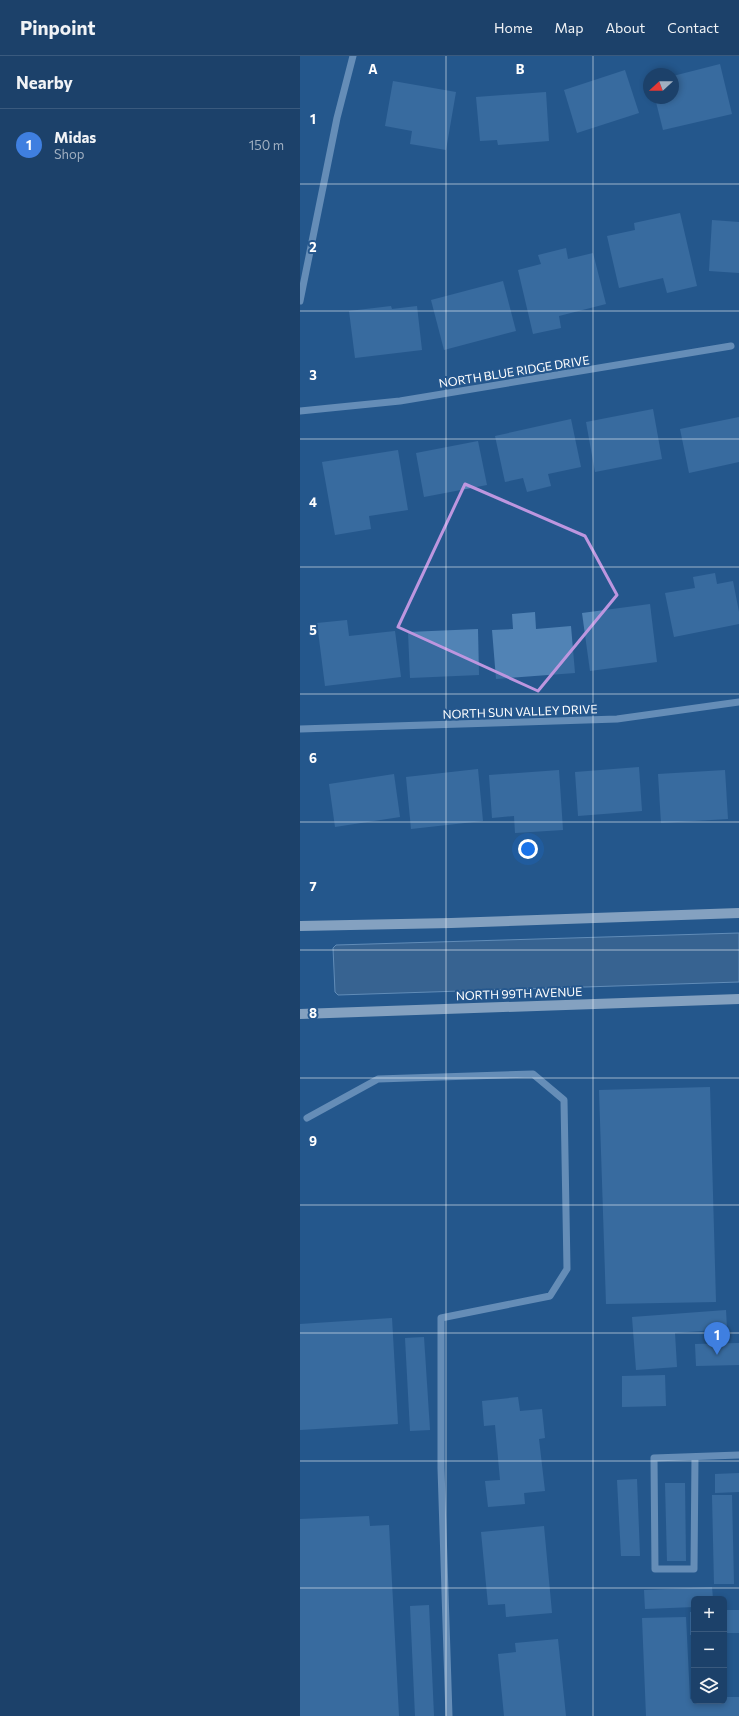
<!DOCTYPE html>
<meta charset="utf-8">
<style>
body{margin:0;font-family:Commissioner,sans-serif;background:#254870;color:#f1f3f6}
.controls{position:absolute;right:12px;bottom:12px;display:grid;overflow:hidden;border-radius:6px;box-shadow:0 2px 6px #0003}
.controls button{width:36px;height:36px;display:grid;place-items:center;padding:0;border:0;border-bottom:1px solid #3a5a7e;background:#1c416a;color:#f1f3f6;font:20px sans-serif}
.compass{position:absolute;left:343px;top:12px;width:36px;height:36px;border-radius:50%;background:#1c416a;box-shadow:0 2px 6px #0003;rotate:249deg}
.you{position:absolute;left:228px;top:793px;width:14px;height:14px;margin:-10px;border:3px solid #fff;border-radius:50%;background:#1a73e8;box-shadow:0 0 0 6px #1a73e833}
.badge{display:grid;place-items:center;width:26px;height:26px;border-radius:50%;background:#8abfa5;color:#fff;font-size:13px;font-weight:700}
.pin{position:absolute;translate:-50% -33px;filter:drop-shadow(0 1px 2px #0008)}
.pin::after{content:'';position:absolute;top:21px;width:14px;height:12px;background:inherit;clip-path:polygon(0 0,100% 0,50% 100%)}
.list{margin:0;padding:0;list-style:none}
h2{display:flex;justify-content:space-between;align-items:center;height:52px;margin:0;padding:0 16px;font-size:17px}
h2 small{font-size:13px;font-weight:400;color:#a0afc1}
.list li{display:grid;grid-template-columns:26px 1fr auto;gap:12px;align-items:center;box-sizing:border-box;height:72px;padding:0 16px;border-top:1px solid #3a5a7e}
.list b{display:block;font-size:15px;white-space:nowrap}
.list p{margin:0;font-size:13px;white-space:nowrap;color:#a0afc1}
.list em{font-size:13px;font-style:normal;color:#a0afc1}
.icon{flex:none;width:22px;height:22px;fill:none;stroke:currentColor;stroke-width:2;stroke-linecap:round;stroke-linejoin:round}
.map{position:relative;flex:none;width:439px;height:1660px;overflow:hidden}
header{display:flex;align-items:center;gap:24px;box-sizing:border-box;height:56px;padding:0 20px;background:#1c416a;border-bottom:1px solid #3a5a7e}
header strong{font-size:19px}
nav{display:flex;gap:22px;margin-inline-start:auto;font-size:14px}
main{display:flex}
aside{flex:1;background:#1c416a}
.map>svg:first-child{display:block}
.water{fill:#4e7197;stroke:#a9cbeb}
.building{fill:#5183b5}
.lines{fill:none;stroke-linecap:round;stroke-linejoin:round}
.minor{stroke:#b4cfeb;stroke-width:7}
.major{stroke:#f8fbfe;stroke-width:10}
.marked{fill:none;stroke:#bd96df;stroke-width:3;stroke-linejoin:round}
.grid{fill:none;stroke:#fff;stroke-width:1;stroke-opacity:0.55}
.labels{text-anchor:middle;dominant-baseline:central;stroke-width:4;stroke-linejoin:round;paint-order:stroke}
.street-label{font-size:12px;fill:#fff;stroke:#25578d}
.grid-label{font-size:13px;text-anchor:middle;font-weight:bold;fill:#fff;stroke:#25578d;stroke-width:4;stroke-linejoin:round;paint-order:stroke}
</style>
<header>
<strong>Pinpoint</strong>
<nav><a>Home</a><a>Map</a><a>About</a><a>Contact</a></nav>
</header>
<main>
<aside>
<h2>Nearby<small></small></h2>
<ul class="list">
<li><span class="badge" style="background:#3f7fe0">1</span><div><b>Midas</b><p>Shop</p></div><em>150 m</em></li>
</ul>
</aside>
<div class="map">
<svg width="439" height="1660" viewBox="0 0 439 1660">
<rect width="100%" height="100%" fill="#25578d"/>
<polygon class="water" points="439,877 439,926 38,939 35,936 33,892 36,889"/>
<g class="building">
<polygon points="420,8 432,58 363,74 355,42 373,42 373,20"/>
<polygon points="325,14 339,57 277,77 264,34"/>
<polygon points="93,25 156,36 146,94 110,88 112,75 85,70"/>
<polygon points="246,36 249,85 198,89 197,84 180,85 176,41"/>
<polygon points="380,157 397,230 367,237 363,222 319,232 307,180 335,174 334,167"/>
<polygon points="412,164 439,166 439,217 409,215"/>
<polygon points="266,192 268,203 293,197 306,248 259,260 261,272 233,278 218,214 241,208 238,199"/>
<polygon points="203,225 216,275 144,294 131,244"/>
<polygon points="91,250 92,253 117,250 122,294 55,302 49,255"/>
<polygon points="353,353 362,403 295,416 286,366"/>
<polygon points="439,361 439,406 389,417 380,373"/>
<polygon points="271,363 281,411 248,418 251,430 227,436 223,422 205,426 195,380"/>
<polygon points="178,385 187,429 124,441 116,397"/>
<polygon points="98,394 108,454 69,460 71,473 35,479 22,406"/>
<polygon points="415,517 417,528 433,525 439,556 439,568 374,581 365,537 395,532 393,521"/>
<polygon points="350,548 357,606 290,615 282,557"/>
<polygon points="235,556 236,573 271,570 275,617 196,623 192,574 213,573 212,558"/>
<polygon points="47,564 49,580 95,575 101,621 25,630 17,567"/>
<polygon points="178,573 179,619 110,622 108,576"/>
<polygon points="339,711 342,755 278,760 275,716"/>
<polygon points="178,713 183,765 111,773 106,721"/>
<polygon points="259,714 263,774 215,777 214,760 192,762 189,719"/>
<polygon points="425,714 428,763 361,767 358,718"/>
<polygon points="94,718 100,761 35,771 29,728"/>
<polygon points="410,1031 416,1246 306,1248 299,1034"/>
<polygon points="426,1254 427,1273 375,1277 377,1311 336,1314 332,1261"/>
<polygon points="92,1262 98,1368 0,1374 0,1268"/>
<polygon points="124,1281 130,1374 110,1375 105,1282"/>
<polygon points="439,1287 439,1309 396,1310 395,1288"/>
<polygon points="365,1319 366,1350 322,1351 322,1320"/>
<polygon points="218,1341 220,1355 242,1353 245,1382 239,1383 245,1435 224,1437 225,1448 188,1451 185,1425 200,1424 195,1369 184,1370 182,1345"/>
<polygon points="439,1417 439,1436 415,1437 415,1418"/>
<polygon points="337,1423 340,1500 321,1500 317,1424"/>
<polygon points="365,1427 385,1427 386,1505 367,1505"/>
<polygon points="412,1439 432,1439 434,1528 414,1528"/>
<polygon points="69,1460 70,1470 89,1469 99,1660 0,1660 0,1463"/>
<polygon points="244,1470 252,1557 206,1561 205,1548 188,1549 181,1476"/>
<polygon points="412,1531 413,1543 394,1543 394,1551 345,1553 344,1534"/>
<polygon points="129,1549 134,1660 115,1660 110,1550"/>
<rect x="424" y="1554" width="15" height="23"/>
<rect x="390" y="1556" width="4" height="23"/>
<polygon points="386,1561 390,1643 394,1642 394,1645 424,1645 424,1641 439,1641 439,1660 346,1660 342,1562"/>
<polygon points="258,1583 266,1660 204,1660 198,1598 216,1596 215,1587"/>
</g>
<g class="lines">
<g class="minor">
<polyline points="0,245 37,62 53,0"/>
<polyline points="0,355 100,345 431,290"/>
<polyline points="0,673 317,663 439,646"/>
<polyline points="7,1062 78,1023 233,1018 264,1044 267,1213 250,1240 141,1262 141,1412 149,1660"/>
<polyline points="395,1401 394,1513 355,1513 354,1402 439,1399"/>
</g>
<g class="major">
<polyline points="0,870 151,867 439,857"/>
<polyline points="0,958 439,943"/>
</g>
</g>
<path d="M0 0H439V1660H0ZM165 428 285 480 317 539 238 635 98 571Z" fill="#25578d" fill-opacity=".55" fill-rule="evenodd"/>
<path class="marked" d="M165 428 285 480 317 539 238 635 98 571Z"/>
<path class="grid" d="M146 0V1660M293 0V1660M0 128H439M0 255H439M0 383H439M0 511H439M0 638H439M0 766H439M0 894H439M0 1022H439M0 1149H439M0 1277H439M0 1405H439M0 1532H439"/>
<g class="labels">
<g class="street-label">
<text transform="translate(214 315) rotate(-9)">NORTH BLUE RIDGE DRIVE</text>
<text transform="translate(220 655) rotate(-2)">NORTH SUN VALLEY DRIVE</text>
<text transform="translate(219 937) rotate(-2)">NORTH 99TH AVENUE</text>
</g>
</g>
<g class="grid-label">
<text x="73" y="18">A</text>
<text x="220" y="18">B</text>
<text x="13" y="68">1</text>
<text x="13" y="196">2</text>
<text x="13" y="324">3</text>
<text x="13" y="451">4</text>
<text x="13" y="579">5</text>
<text x="13" y="707">6</text>
<text x="13" y="835">7</text>
<text x="13" y="962">8</text>
<text x="13" y="1090">9</text>
</g>
</svg>
<div class="controls">
<button>+</button>
<button>−</button>
<button><svg class="icon" aria-label="layers" viewBox="0 0 24 24"><path d="M12 4l9 5-9 5-9-5zM3 14l9 5 9-5"/></svg></button>
</div>
<svg class="compass" viewBox="-18 -18 36 36"><path d="M0-13l5 13h-10z" fill="#e53935"/><path d="M0 13l5-13h-10z" fill="#a0afc1"/></svg>
<div class="you"></div>
<div class="pin badge" style="left:417px;top:1299px;background:#3f7fe0">1</div>
</div>
</main>
